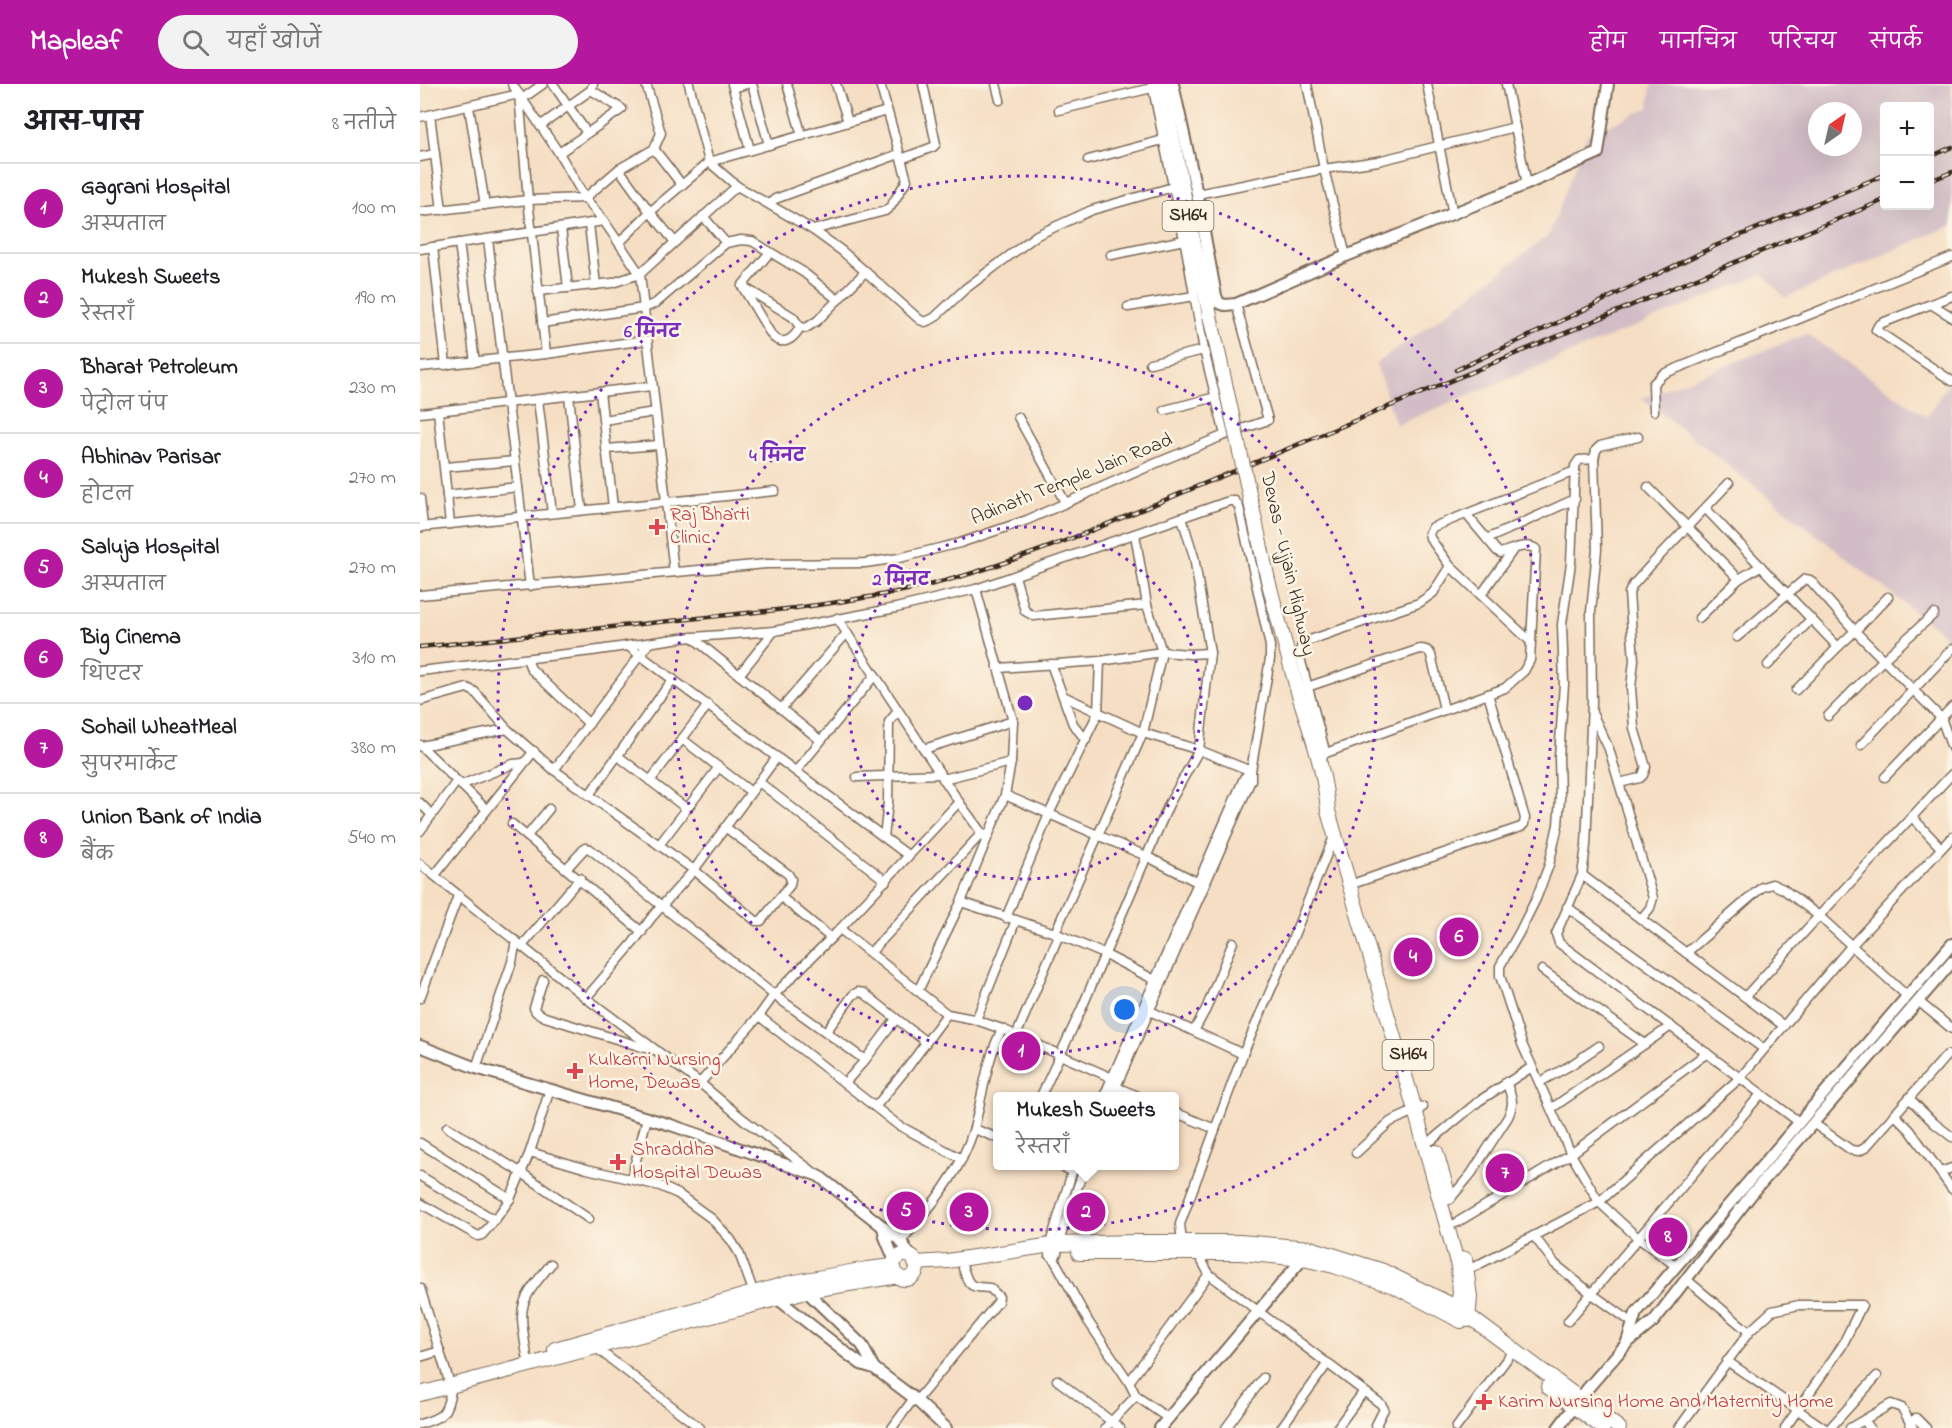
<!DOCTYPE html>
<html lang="hi">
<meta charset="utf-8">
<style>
body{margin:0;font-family:"Indie Flower","Playpen Sans Deva",sans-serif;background:#f2f2f2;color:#202124}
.controls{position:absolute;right:18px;top:18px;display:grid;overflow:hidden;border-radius:6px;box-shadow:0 6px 24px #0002}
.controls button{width:54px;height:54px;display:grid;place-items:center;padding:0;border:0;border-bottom:2px solid #e0e0e0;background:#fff;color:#202124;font:30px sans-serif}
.compass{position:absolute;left:1388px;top:18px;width:54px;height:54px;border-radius:50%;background:#fff;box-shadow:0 6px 24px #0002;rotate:34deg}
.you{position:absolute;left:705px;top:926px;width:21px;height:21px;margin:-15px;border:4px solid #fff;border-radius:50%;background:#1a73e8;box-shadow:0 0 0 9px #1a73e833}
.badge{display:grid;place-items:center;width:39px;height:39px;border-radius:50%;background:#b5179e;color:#fff;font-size:20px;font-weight:700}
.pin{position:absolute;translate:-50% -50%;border:3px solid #fff;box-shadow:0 2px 6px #0006}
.popup{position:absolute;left:573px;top:1008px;width:186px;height:78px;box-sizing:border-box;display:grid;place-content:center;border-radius:6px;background:#fff;filter:drop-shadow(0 2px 4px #0005);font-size:20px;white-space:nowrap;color:#757577}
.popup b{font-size:22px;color:#202124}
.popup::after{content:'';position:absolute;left:50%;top:100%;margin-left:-12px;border:12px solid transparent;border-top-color:#fff}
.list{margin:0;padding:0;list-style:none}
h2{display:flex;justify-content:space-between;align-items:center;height:78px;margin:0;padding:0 24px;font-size:26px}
h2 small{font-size:20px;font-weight:400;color:#757577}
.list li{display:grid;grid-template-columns:39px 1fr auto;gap:18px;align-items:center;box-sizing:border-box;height:90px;padding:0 24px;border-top:2px solid #e0e0e0}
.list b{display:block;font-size:22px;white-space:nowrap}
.list p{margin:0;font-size:20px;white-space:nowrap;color:#757577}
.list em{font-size:20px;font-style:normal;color:#757577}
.icon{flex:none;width:33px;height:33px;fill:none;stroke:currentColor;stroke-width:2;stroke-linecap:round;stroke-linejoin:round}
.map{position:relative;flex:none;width:1532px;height:1344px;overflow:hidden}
header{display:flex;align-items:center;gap:36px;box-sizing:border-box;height:84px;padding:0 30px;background:#b5179e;color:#fff}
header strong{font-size:28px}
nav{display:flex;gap:33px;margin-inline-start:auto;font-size:21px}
.search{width:420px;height:54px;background:#f2f2f2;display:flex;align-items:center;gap:15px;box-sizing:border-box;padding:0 21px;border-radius:33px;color:#757577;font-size:22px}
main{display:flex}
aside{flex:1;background:#fff}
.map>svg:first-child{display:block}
.industrial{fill:#d2bdc6;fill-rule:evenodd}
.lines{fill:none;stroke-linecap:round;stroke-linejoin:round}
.minor-casing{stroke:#7c6958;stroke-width:11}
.tertiary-casing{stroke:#7c6958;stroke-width:14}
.primary-casing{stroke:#7c6958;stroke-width:16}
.minor{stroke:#fff;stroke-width:8}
.tertiary{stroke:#fff;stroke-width:10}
.primary{stroke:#fff;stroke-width:14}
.rail-casing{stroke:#3b2a1e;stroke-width:4.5}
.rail{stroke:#fcf5e5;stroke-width:2;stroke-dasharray:7;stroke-linecap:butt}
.primary-bridge-casing{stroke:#7c6958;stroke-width:16;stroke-linecap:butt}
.primary-bridge{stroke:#fff;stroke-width:14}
.ring{fill:none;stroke:#7b2cbf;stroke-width:3;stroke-dasharray:3 6}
.health-dot{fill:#e0444e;stroke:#fcf5e5;stroke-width:2}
.labels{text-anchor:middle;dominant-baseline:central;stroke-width:5;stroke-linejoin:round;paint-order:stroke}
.shield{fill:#fcf5e5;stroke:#75675a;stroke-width:1.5}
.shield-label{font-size:18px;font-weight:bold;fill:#3b2a1e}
.street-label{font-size:20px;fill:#3b2a1e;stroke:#fcf5e5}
.health-label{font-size:20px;fill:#be3a42;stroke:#fcf5e5;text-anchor:start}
.centre{fill:#7b2cbf;stroke:#fcf5e5;stroke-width:3}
.ring-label{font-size:18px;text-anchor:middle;font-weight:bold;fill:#7b2cbf;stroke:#fcf5e5;stroke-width:5;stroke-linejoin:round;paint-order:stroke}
</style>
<header>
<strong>Mapleaf</strong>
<div class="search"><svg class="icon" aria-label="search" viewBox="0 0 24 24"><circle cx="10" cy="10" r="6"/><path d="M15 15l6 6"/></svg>यहाँ खोजें</div>
<nav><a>होम</a><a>मानचित्र</a><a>परिचय</a><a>संपर्क</a></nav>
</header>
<main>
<aside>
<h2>आस-पास<small>8 नतीजे</small></h2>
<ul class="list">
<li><span class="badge">1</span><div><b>Gagrani Hospital</b><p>अस्पताल</p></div><em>100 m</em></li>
<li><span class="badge">2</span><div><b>Mukesh Sweets</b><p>रेस्तराँ</p></div><em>190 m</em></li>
<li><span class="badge">3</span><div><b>Bharat Petroleum</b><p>पेट्रोल पंप</p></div><em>230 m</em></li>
<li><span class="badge">4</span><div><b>Abhinav Parisar</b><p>होटल</p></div><em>270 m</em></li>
<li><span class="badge">5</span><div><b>Saluja Hospital</b><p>अस्पताल</p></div><em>270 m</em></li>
<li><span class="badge">6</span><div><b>Big Cinema</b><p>थिएटर</p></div><em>310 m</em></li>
<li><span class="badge">7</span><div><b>Sohail WheatMeal</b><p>सुपरमार्केट</p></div><em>380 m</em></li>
<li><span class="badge">8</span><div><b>Union Bank of India</b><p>बैंक</p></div><em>540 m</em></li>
</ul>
</aside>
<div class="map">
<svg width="1532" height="1344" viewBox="0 0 1532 1344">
<rect width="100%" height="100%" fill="#fcf5e5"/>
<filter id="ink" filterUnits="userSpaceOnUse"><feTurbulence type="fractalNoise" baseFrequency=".0167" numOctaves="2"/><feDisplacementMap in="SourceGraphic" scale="12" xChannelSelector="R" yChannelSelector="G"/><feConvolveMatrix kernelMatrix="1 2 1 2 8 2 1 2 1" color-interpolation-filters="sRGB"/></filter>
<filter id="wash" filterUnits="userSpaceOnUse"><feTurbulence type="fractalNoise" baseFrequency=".008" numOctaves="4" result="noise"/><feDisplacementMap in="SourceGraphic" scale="24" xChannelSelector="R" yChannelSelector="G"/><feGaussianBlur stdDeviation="1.35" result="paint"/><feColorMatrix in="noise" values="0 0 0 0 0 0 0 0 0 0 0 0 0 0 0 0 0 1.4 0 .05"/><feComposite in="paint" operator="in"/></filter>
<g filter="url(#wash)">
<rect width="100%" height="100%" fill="#f5dec3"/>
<g class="industrial">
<path d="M1231 0H1532V141L1365 214 1343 190 976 341 956 279 1015 238 1129 151 1167 51 1229 24ZM1464 22H1510V122H1464ZM1397 27H1433V63H1397Z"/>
<polygon points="1387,250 1507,333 1532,293 1532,557 1222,314"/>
</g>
</g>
<g filter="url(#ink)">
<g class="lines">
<defs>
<g id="minor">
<polyline points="92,0 139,69 165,114 184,137 220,190 254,488"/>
<polyline points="133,0 167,49"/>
<polyline points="269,0 289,78 317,102 393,146 422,167 500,236 505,238 514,234 545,205 617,151 672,126 753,103"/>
<polyline points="312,0 330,66"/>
<polyline points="332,0 349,61"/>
<polyline points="367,0 382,52"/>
<polyline points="416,0 428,38"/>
<polyline points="576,0 580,16"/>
<polyline points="732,0 766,165 784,266 805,351"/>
<polyline points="887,0 904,85 926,172"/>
<polyline points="1007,0 1033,131"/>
<polyline points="1086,0 1107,100"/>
<polyline points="313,4 327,0"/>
<polyline points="102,15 123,0"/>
<polyline points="49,23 65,121"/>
<polyline points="639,26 732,4"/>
<polyline points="10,31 22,126"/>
<polyline points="0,33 99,10 108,116 126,270"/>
<polyline points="120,42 171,6 173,0"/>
<polyline points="234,65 262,101"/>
<polyline points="139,69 202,25 171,6"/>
<polyline points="0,73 15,70"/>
<polyline points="481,75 513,63 516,60 503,0"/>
<polyline points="668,76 743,56"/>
<polyline points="199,85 230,128 255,158"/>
<polyline points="777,110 904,85 958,77 1095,43"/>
<polyline points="349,120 355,115 479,70"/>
<polyline points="0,128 108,116 165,114 199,85 234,65 241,49 226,0"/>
<polyline points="283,132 306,159"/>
<polyline points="169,140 176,201"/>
<polyline points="141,144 148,204"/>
<polyline points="393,146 465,127 471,122 487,96 460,0"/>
<polyline points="68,155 110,502"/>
<polyline points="39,159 55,278"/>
<polyline points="199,159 230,128 289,78 467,27"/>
<polyline points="13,163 26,281"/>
<polyline points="0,165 184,137"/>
<polyline points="691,171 764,156"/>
<path d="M322 202 373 233 380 243C374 255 363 263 352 252Z"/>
<polyline points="322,202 350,168"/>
<polyline points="118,207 192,199 220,190 317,102"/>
<polyline points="1532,212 1462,239 1458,242 1456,246 1532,297"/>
<polyline points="1511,220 1532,233"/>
<polyline points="708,223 774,212"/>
<polyline points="122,239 224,224 236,219 306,159 321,156 332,157 383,188 418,216"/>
<polyline points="380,243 386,244 397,237 446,187"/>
<polyline points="730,279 784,266"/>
<polyline points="0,283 126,270 226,256"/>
<polyline points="180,308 193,423"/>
<polyline points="149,312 162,426"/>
<polyline points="118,316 132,429"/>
<polyline points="745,326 796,313"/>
<polyline points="18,327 30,440"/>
<polyline points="1234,327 1233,300 1243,290 1532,173"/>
<polyline points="0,329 232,302"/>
<polyline points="598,333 645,418"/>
<polyline points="183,336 235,328"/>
<polyline points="1218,353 1180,362 1176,366 1174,375 1177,465 1171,528 1172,619 1166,762 1162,791 1136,850 1139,859 1379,1038"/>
<polyline points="186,365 239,361"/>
<polyline points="1174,375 1159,376 1155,382 1151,479 1142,540 1144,600 1139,673 1140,714 1138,741 1129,781 1116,815 1099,849 1080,882 1080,892 1102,960 1151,1070 1179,1118 1218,1154 1256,1182"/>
<polyline points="25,383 95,377"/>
<polyline points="1228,403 1319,495 1341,482"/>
<polyline points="27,411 98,403"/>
<polyline points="0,414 3,443"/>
<polyline points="1286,425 1418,563 1435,547 1521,634 1532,664"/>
<polyline points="0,443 355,407"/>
<polyline points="1067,455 1155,415"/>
<polyline points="1030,482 1110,557"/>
<polyline points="595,492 605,527 614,532 727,521"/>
<polyline points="0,511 346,480 445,479 479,474 540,459 607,436 741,377 805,351 848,336 816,220"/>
<polyline points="1061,511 1093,466"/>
<polyline points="417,534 539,718 566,755"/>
<polyline points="1279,534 1319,495"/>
<polyline points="272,553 400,656"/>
<polyline points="1317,553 1385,495 1390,496 1435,547 1468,513"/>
<polyline points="208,562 489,772"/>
<polyline points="107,575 111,585 169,640"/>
<polyline points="631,580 653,640 666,656"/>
<polyline points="1348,581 1391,535"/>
<polyline points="578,584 680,577 742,568 770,570 790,569"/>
<polyline points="0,587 172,567 261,554 354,547 476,524 556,505 809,417 815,417 819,423 850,562 850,575 831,687 831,696 692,1012"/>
<polyline points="319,591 354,547"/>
<path d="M887 603 1000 565C1005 565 1009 566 1011 571L1024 625"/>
<polyline points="1376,606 1418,563"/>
<polyline points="643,612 723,649 779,666 831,687"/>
<polyline points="0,617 47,604 55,608 87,645 134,686 274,786 336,837 341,837 370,801 371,795 368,790 305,743"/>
<polyline points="361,625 427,549"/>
<polyline points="1173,631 1189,665 1233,814 1230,824 1221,835"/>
<polyline points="1408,632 1464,575 1514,530"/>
<polyline points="262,655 331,708"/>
<polyline points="0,661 67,726"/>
<polyline points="1441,661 1532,565"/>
<polyline points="1,662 87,645"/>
<polyline points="504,665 593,637"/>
<path d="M903 670 1085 604 1104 587 1110 576 1116 465C1107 458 1091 466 1080 469L1077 467 1046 430"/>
<polyline points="198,672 267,725"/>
<polyline points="902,677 904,663 879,570 882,561 887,557 999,519 1013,509 1030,482 1010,454 1009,449 1013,443 1155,387"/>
<polyline points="134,686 229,559"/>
<polyline points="376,687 455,591"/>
<polyline points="437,693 520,690"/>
<polyline points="1465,693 1532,623"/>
<polyline points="523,695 591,678"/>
<polyline points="230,697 288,621"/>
<polyline points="339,698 466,797"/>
<polyline points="1199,699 1220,694 1223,691 1226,683 1214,644 1211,604 1214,576 1209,509 1213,501 1230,482 1309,399"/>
<polyline points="41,701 93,680 104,679"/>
<polyline points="169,711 253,595"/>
<polyline points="585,711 726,772 777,798"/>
<polyline points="0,719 12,731"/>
<polyline points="1492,733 1521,764"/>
<polyline points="92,740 222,848"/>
<polyline points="0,747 37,697"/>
<polyline points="107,752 129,725"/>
<polyline points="464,753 468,719 469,638 478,627"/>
<polyline points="239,761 299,683"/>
<polyline points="0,780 166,914 280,999 323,1035 392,1087"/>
<polyline points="147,784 165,764 170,765 354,911 445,976 425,999"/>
<polyline points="15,791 114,667"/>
<polyline points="1162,791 1364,942"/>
<polyline points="938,798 1101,743 1104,740 1105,734 1068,610"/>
<polyline points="361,813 411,854"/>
<polyline points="541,818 635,849 684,870 735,896"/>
<polyline points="1147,823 1344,965"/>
<polyline points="586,834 629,730 678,629 680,577"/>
<polyline points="420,845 527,930 553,935 582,945 692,994"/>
<polyline points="635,849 723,649 742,568 727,521 715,450"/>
<polyline points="102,862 160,794"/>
<polyline points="450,869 562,749"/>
<polyline points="1266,869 1342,803 1352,800 1363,805 1399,832 1487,912"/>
<polyline points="1122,886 1225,960"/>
<polyline points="123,896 114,924 116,928 125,933 232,966"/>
<polyline points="498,907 541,818 585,711 591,678 593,637 556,505"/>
<polyline points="1325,913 1399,832 1532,690"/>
<polyline points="0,914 38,812"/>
<polyline points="166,914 213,859 232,833 274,786 357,673"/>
<polyline points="1498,917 1532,945"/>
<polyline points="730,927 823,970"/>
<polyline points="339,932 478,1041 542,1075"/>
<polyline points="556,936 596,836"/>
<polyline points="774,947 786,925 813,858"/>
<polyline points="406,948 433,911 438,908 444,909 506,958"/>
<polyline points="596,952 639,851"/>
<polyline points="445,976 476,935"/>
<polyline points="56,984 92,878 96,857"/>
<polyline points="1120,998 1151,981 1179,962"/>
<polyline points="280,999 339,932 354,911 420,845 539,718"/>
<polyline points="696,1003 718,1012"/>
<polyline points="621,1012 661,926 749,720 779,666 790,569 774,473 762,434"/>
<polyline points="684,1012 824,694 831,687"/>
<polyline points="1489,1014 1514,1039 1532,1053"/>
<polyline points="456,1022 488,983 527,930"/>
<polyline points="1132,1024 1251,942"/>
<polyline points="754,1028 795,1045"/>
<polyline points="1474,1030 1490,1046 1532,1105"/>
<polyline points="1393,1039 1431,1066 1439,1067 1445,1064 1527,971"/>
<polyline points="27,1043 102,1089 169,1135"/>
<polyline points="554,1045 578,1054"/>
<polyline points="1012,1056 1059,1017 1112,983"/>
<polyline points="0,1059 90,1115 110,1068 130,1005"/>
<polyline points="110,1068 167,1085 240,1102 258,1110 292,1135 311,1156 319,1169 334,1209"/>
<polyline points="936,1069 970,1038 1003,1023"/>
<polyline points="640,1082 652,1087"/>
<polyline points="654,1082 629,1163 629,1170 634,1175 668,1237 709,1298 716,1312 749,1335"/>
<polyline points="1520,1088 1532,1084"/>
<polyline points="0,1092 75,1136 90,1115"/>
<polyline points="211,1095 227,1034"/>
<path d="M1030 1115 1051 1090 1088 1033C1095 1018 1092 1013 1086 998"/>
<polyline points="0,1119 58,1152 62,1151 75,1136"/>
<polyline points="1036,1139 1151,1070 1287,969"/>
<polyline points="1114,1152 1135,1180 1172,1210 1213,1239"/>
<path d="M481 1157C510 1124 542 1087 554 1044 563 1011 566 977 582 945"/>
<polyline points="762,1158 760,1140 823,970 868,866 915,750"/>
<polyline points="777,1168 789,1190 961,1320 964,1325 956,1341 958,1344"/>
<polyline points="634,1175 637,1169 638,1160 665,1082"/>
<polyline points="1048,1186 1179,1118 1320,994 1431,862 1532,753"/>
<polyline points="1266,1195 1329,1248 1352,1227 1379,1221 1442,1221 1422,1262 1365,1344"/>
<polyline points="0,1204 28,1294"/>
<polyline points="1148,1237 1341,1010"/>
<polyline points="175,1263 280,1344"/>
<path d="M107 1272C99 1220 97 1221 131 1180"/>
<polyline points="0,1273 20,1267"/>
<polyline points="1307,1277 1404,1344"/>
<polyline points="637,1296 700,1344"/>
<polyline points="709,1298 789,1190"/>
<path d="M497 1316 578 1218 579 1213 570 1204C550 1203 549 1203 543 1184"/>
<polyline points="1444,1336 1450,1344"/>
<polyline points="1490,1339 1496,1334 1506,1344"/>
<path d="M0 1340C27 1332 26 1328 32 1302"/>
<polyline points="472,1344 494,1314"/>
<polyline points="685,1344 716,1312"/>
<polyline points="806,1344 843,1294"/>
<polyline points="861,1344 908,1279"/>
<polyline points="917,1344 944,1307"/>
<polyline points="1036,1344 1089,1272"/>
<polyline points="1259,1344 1329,1248"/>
<polyline points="1410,1344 1457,1292"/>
<polyline points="1430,1344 1471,1320 1482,1324 1493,1344"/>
</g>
<g id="tertiary">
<polyline points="753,0 777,110 796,212 799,219 805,221 816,220 926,172 1107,100 1178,69 1188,0"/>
<polyline points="0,962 56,984 251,1041 399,1092 481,1157 491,1173"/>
<polyline points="463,1142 465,1153 475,1177"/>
<polyline points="386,1207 442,1261 454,1284"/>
<polyline points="358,1215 430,1272 441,1280 454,1284 494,1314 526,1344"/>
<polyline points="1207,1258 1216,1229 1532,860"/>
<polyline points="740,1344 885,1172"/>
<polyline points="1138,1344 1168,1304 1207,1259 1234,1237 1331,1111 1532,878"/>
</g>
<g id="primary">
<polyline points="742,0 769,138 797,263"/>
<path d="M848 496C858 534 868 573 879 611 891 649 905 687 908 727L995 1026 1038 1182 1040 1209 1035 1234"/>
<polyline points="1016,1068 1029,1113"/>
<polyline points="659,1169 821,1169 883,1175 914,1182 974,1202 1041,1237"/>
<circle cx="485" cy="1183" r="12"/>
<polyline points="1045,1175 1050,1213 1048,1236"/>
<polyline points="495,1179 528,1177 638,1160 715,1158 820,1158 890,1164 963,1187 1038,1224 1199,1344"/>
<polyline points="135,1265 369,1199 447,1185 473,1182"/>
<polyline points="1128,1303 1183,1344"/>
<polyline points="0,1310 386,1207 478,1192"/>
</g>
</defs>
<use href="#minor" class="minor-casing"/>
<use href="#tertiary" class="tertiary-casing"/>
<use href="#primary" class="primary-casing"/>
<use href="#minor" class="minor"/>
<use href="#tertiary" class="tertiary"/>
<use href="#primary" class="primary"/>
<defs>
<g id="rail">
<polyline points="1510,73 1532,63"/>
<polyline points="1510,97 1532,88"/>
<polyline points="1036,286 1139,238 1295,162 1464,91"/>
<path d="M0 563 376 524C426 517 476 510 525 497 576 483 625 465 673 446L1464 116"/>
</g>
</defs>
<use href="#rail" class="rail-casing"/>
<use href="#rail" class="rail"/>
<defs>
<polyline id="primary-bridge" points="797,263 848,496"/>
</defs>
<use href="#primary-bridge" class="primary-bridge-casing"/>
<use href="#primary-bridge" class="primary-bridge"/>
</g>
</g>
<g class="ring">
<circle cx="605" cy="619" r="176"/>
<circle cx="605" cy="619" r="351"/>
<circle cx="605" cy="619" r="527"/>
</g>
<g class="health-dot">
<path d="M234 434h6v6h6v6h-6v6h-6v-6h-6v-6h6z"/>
<path d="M152 978h6v6h6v6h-6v6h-6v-6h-6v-6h6z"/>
<path d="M195 1069h6v6h6v6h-6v6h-6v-6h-6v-6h6z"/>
<path d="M1061 1309h6v6h6v6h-6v6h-6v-6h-6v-6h6z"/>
</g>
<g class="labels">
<g class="shield">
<rect x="742.5" y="117" width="51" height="30" rx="4.5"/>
<rect x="962.5" y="956" width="51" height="30" rx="4.5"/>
</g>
<g class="shield-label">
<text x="768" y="132">SH64</text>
<text x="988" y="971">SH64</text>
</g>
<g class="street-label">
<text transform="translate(652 396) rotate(-22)">Adinath Temple Jain Road</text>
<text transform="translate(867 480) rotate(77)">Devas - Ujjain Highway</text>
</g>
<g class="health-label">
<text x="250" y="431">Raj Bharti<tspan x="250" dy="23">Clinic</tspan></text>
<text x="168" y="976">Kulkarni Nursing<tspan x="168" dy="23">Home, Dewas</tspan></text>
<text x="212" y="1066">Shraddha<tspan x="212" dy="23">Hospital Dewas</tspan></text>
<text x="1078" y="1318">Karim Nursing Home and Maternity Home</text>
</g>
</g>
<circle cx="605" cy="619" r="9" class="centre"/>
<g class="ring-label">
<text x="232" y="253">6 मिनट</text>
<text x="357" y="377">4 मिनट</text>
<text x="481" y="501">2 मिनट</text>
</g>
</svg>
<div class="controls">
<button>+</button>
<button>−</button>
</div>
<svg class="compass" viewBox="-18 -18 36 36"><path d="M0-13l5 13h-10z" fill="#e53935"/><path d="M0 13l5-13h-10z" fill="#757577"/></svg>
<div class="you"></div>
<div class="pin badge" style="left:601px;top:967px">1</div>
<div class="pin badge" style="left:666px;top:1128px">2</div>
<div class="popup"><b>Mukesh Sweets</b>रेस्तराँ</div>
<div class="pin badge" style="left:549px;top:1128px">3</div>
<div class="pin badge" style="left:993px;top:873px">4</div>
<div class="pin badge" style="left:486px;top:1127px">5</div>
<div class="pin badge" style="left:1039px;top:853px">6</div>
<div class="pin badge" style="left:1085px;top:1089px">7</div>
<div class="pin badge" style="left:1248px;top:1153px">8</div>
</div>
</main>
